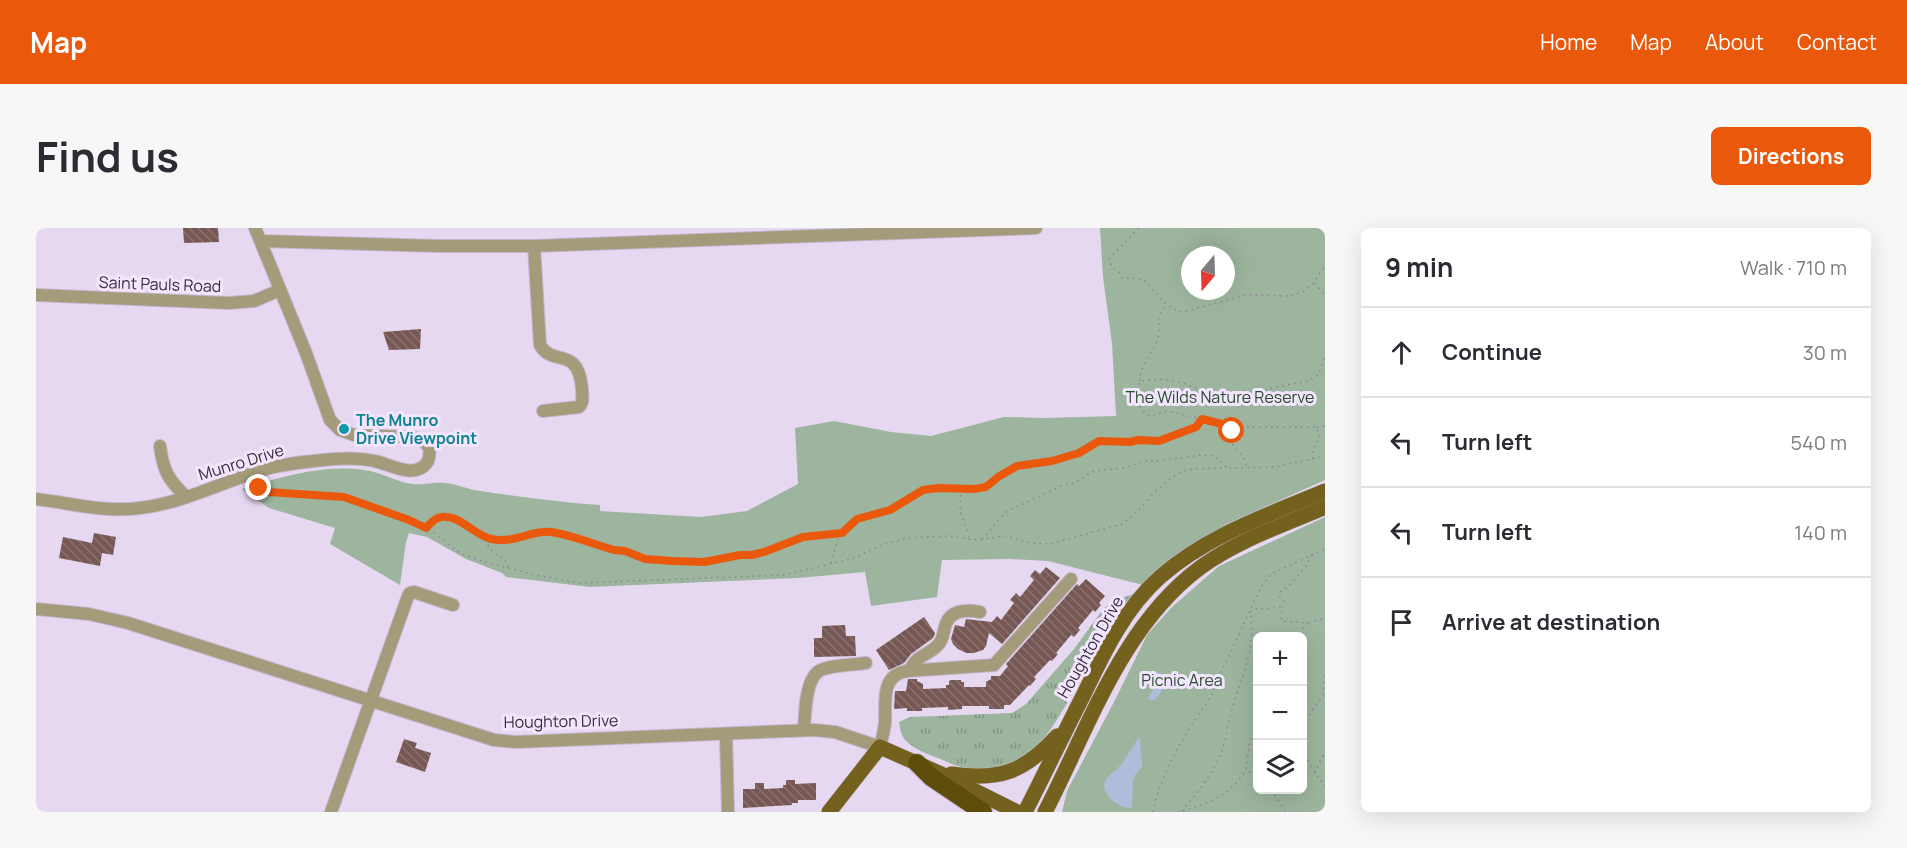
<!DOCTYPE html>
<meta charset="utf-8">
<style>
body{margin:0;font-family:Manrope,sans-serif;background:#f7f7f7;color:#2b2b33}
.controls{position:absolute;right:18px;bottom:18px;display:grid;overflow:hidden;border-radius:9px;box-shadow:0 6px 24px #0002}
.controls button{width:54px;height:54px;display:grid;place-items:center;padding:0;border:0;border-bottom:2px solid #e1e1e2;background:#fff;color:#2b2b33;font:30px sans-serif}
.compass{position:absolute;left:1145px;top:18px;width:54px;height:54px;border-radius:50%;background:#fff;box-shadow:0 6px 24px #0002;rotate:199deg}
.stop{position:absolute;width:18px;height:18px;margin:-14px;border:4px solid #ea580c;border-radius:50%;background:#fff}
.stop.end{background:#ea580c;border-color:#fff;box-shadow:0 2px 6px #0008}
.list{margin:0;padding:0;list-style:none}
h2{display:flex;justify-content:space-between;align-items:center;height:78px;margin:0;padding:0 24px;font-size:26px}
h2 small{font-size:20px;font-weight:400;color:#7c7c81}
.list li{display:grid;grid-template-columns:39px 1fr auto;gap:18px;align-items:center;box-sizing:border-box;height:90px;padding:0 24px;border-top:2px solid #e1e1e2}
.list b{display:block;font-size:22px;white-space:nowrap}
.list em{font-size:20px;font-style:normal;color:#7c7c81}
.icon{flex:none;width:33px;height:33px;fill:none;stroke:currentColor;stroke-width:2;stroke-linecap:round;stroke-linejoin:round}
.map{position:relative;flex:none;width:1289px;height:584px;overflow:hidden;border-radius:9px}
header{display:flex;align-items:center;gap:36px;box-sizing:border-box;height:84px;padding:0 30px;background:#ea580c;color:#fff}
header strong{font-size:28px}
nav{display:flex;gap:33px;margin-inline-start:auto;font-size:21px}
.intro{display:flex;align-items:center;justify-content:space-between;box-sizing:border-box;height:144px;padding:0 36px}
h1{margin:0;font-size:42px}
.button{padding:15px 27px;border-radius:9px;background:#ea580c;color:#fff;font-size:21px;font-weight:700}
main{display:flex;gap:36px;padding:0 36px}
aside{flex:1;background:#fff;border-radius:9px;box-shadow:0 6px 24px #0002}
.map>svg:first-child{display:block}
.grass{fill:url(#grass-tufts)}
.park{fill:#9db59e;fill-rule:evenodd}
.water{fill:#afbdda}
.building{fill:url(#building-back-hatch)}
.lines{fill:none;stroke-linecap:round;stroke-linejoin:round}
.minor-casing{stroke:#c3b6cc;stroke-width:14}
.major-casing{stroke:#c3b6cc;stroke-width:16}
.highway-casing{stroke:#c3b6cc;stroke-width:20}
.path{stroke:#8d8394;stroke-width:1.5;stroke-dasharray:1.5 4.5;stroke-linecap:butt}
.minor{stroke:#a49b7a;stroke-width:12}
.major{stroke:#74611e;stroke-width:15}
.highway{stroke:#5e4d0a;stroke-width:18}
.route{stroke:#ea580c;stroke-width:8}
.culture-dot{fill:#0f9aa8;stroke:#f4e5fe;stroke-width:2}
.labels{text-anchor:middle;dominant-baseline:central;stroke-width:6;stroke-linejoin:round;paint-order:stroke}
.street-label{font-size:16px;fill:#352f39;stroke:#f4e5fe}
.park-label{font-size:16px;fill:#274d2a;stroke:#f4e5fe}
.culture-label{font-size:16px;font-weight:bold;fill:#0d838f;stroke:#f4e5fe;text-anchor:start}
</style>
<header>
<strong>Map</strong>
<nav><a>Home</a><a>Map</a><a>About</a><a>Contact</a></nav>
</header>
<div class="intro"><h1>Find us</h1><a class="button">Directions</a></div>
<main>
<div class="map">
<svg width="1289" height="584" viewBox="0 0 1289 584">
<defs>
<pattern id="grass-tufts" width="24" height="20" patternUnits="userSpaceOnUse" patternTransform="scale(1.5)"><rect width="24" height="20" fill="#9db59e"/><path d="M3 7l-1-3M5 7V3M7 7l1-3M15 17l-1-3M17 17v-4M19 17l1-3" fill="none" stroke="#819482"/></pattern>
<pattern id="building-back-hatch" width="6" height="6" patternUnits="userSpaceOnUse" patternTransform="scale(1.5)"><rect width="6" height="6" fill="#775754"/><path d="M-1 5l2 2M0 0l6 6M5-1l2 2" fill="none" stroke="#8a7270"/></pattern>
</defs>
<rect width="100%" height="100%" fill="#e6d8f1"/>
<path class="grass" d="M1098 366C1078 395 1060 425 1042 456 1020 493 999 541 949 541 934 541 923 540 909 533 897 528 878 522 869 512 865 507 864 500 863 494L874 489 976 485 990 476 1038 421 1068 380 1083 371Z"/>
<g class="park">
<path d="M1064 0H1289V252L1191 296 1136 332 1107 357 1012 333 974 331 906 332 901 369 835 378 829 344 762 350 554 359 470 349 466 345 430 331 391 309 373 305 370 314 364 357 294 316 299 300 233 280 206 261C244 249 287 236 328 242 345 244 360 254 377 256 388 257 398 254 409 255 421 256 433 262 445 263 485 269 524 274 564 277V283L665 289 711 283 762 256 759 200 798 193 855 204 895 208 968 189 1008 190 1080 188 1076 115 1067 49ZM1154 27H1190V63H1154Z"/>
<path d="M1289 289V584H1026L1031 563 1078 474 1111 407 1136 379 1183 338ZM1222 409H1266V562H1222Z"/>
</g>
<g class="water">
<polygon points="1122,444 1131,448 1133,453 1119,472 1114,472 1112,470 1120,457 1120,445"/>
<path d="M1104 509 1106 539 1099 547 1097 554 1096 580C1084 581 1064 567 1069 553 1071 547 1078 545 1082 540 1091 531 1095 518 1104 509Z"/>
</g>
<g class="building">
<polygon points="147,0 182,0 183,14 148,15"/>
<polygon points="385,101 384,121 353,122 347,104"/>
<polygon points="58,305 80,309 77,327 66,325 64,338 23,330 27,309 56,315"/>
<polygon points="1010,339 1024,350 966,416 953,405 950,418 947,422 938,425 930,425 922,421 917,416 915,411 919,397 928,399 930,391 956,394 961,388 965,392 978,375 974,372 980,365 984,369 998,352 994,348 999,342 1004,346"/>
<polygon points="1050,351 1069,368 1063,375 1065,377 1059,384 1057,382 1042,400 1044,402 1038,409 1035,407 1020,425 1022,426 1016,433 1014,432 998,449 1000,451 994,458 993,457 974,477 968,477 968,481 953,481 953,478 926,478 926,481 912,482 912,479 886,480 886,483 871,483 871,480 858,481 859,463 870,463 872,451 881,451 881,453 887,456 887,461 910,460 910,457 913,457 913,453 915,452 925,452 925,454 928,454 928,459 950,459 950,454 955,451 955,448 964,448 972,438 970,436 1041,356 1043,358"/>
<polygon points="888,389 899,405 897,410 875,426 868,435 853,442 840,422"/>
<polygon points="809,397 810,408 819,408 820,428 778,429 778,410 786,410 786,398"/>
<polygon points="368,511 381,515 379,520 395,525 389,544 360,534"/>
<polygon points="750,552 759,552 759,556 780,555 780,572 762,572 762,575 756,575 756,577 707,580 707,561 719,561 719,555 728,555 728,561 747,560 747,557 750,557"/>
</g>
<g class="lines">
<defs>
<g id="minor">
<polyline points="225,13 402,18 498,18 1000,0"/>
<path d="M498 18 504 117C517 140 542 116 546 161 546 169 548 174 543 179L507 183"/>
<polyline points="0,67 193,75 218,73 244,62"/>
<path d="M124 218C127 243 132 251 150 269"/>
<path d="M0 271C34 275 70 285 104 280 148 275 188 253 230 241 252 235 275 233 298 231 311 230 325 230 338 233 354 236 377 251 390 236 394 231 394 225 393 219L386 212 376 209 318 207 304 202 294 192 270 125 219 0"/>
<path d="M0 381 53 386 92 395 458 512 480 514 778 502 799 504 844 519C846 511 848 503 849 495 850 475 844 447 871 443L958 437 1035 351"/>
<path d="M874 442C882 425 891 429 902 417 907 412 907 406 909 399 913 382 929 381 944 384"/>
<path d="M768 502C769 487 769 452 783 443 793 437 817 437 830 435"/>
<polyline points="690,506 692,584"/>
<polyline points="295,584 372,368 374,365 378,364 417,377"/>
</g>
<g id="major">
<path d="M915 546C964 553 988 544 1021 508"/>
<polyline points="793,584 844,519 903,545 981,584"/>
<path d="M989 584C1009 545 1028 505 1048 466 1068 424 1089 380 1124 349 1172 307 1232 287 1289 263"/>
<path d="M1009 584C1053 499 1086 397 1165 339 1202 312 1248 297 1289 279"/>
</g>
<polyline id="highway" points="881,535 895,549 947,584"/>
</defs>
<use href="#minor" class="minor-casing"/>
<use href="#major" class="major-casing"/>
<use href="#highway" class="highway-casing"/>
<g class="path">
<path d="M1103 0 1073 31 1076 39 1083 44 1086 50 1107 51C1120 63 1128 81 1147 84L1210 67 1254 68 1267 64 1276 57 1289 38"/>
<polyline points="1279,55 1289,68"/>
<path d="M1104 153C1103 137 1118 124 1122 109 1125 97 1119 88 1129 78"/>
<path d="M1198 199C1187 220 1208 220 1211 240"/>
<polyline points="1281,199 1289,198"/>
<path d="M1277 231V222L1284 209 1280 199H1198L1132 183 1114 188C1099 179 1099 168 1104 153L1126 151 1147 155 1166 163 1179 167 1198 164 1211 166 1225 164 1239 159 1273 153 1282 147 1289 130"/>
<polyline points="221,257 233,264 308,269 324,274 385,298 396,303 421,323 442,332 499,347 544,355 748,347 815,331 848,316 872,310 912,308 942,312 970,308 995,315 1014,316 1086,296 1099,286 1119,264 1135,250 1145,244 1157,241 1191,240"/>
<polyline points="925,261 924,283 934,311"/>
<path d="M391 300C395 295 399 290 405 289 423 287 436 305 451 310 478 317 493 302 515 304 535 307 558 316 578 322L589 323 609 331 637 333 668 334 703 327H716L728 324 767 309 806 305 821 291 854 282 887 262 902 259 938 261 950 259 962 249 981 238 1016 233 1043 225 1063 213H1123L1160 199 1166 191"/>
<path d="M946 311C956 302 962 290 972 283L1025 258 1038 255 1058 243 1088 240 1109 233H1123L1165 227 1179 228 1191 240 1239 239 1289 228"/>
<path d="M456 312 452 318C460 330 467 324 473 341"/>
<path d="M1276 327C1268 343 1258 355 1243 365L1244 370 1248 373 1245 387 1246 393 1272 395 1289 390"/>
<polyline points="795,335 802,311 805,306"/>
<polyline points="1258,409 1272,395"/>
<path d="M1289 448C1287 454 1288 460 1287 466 1285 473 1277 479 1274 486 1260 513 1270 536 1289 558"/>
<polyline points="1222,500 1214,512 1210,542 1222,549"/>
<polyline points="1279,545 1286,529 1289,526"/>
<polyline points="1235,562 1250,584"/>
<path d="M1146 583C1161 565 1177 546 1185 525 1190 512 1192 497 1195 484 1204 453 1222 417 1214 384L1222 380 1233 381 1247 378"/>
<path d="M1147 583C1175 574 1194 567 1210 542"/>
<path d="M1117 584C1124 548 1142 518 1162 487 1171 474 1178 467 1182 451L1225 359 1235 346 1289 321"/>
<polyline points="1142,584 1147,584"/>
</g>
<use href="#minor" class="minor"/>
<use href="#major" class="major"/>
<use href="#highway" class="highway"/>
</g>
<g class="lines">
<path class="route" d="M223 260 232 264 308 269 373 292 390 300C394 296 398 290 405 289 423 286 438 307 455 311 479 316 494 302 515 304 532 306 560 317 578 322L589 323 609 331 637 333 668 334 704 327H716L728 324 767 309 806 305 821 291 854 282 887 262 902 260 938 261 950 259 962 249 981 238 1016 233 1043 225 1063 213 1094 214 1102 212 1123 213 1160 199 1166 191 1198 199 1196 203"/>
</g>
<circle class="culture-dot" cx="308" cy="201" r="6"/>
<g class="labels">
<g class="street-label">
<text transform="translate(124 56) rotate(2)">Saint Pauls Road</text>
<text transform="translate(205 234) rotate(-17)">Munro Drive</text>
<text transform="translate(1054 419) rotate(-60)">Houghton Drive</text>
<text transform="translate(525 493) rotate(-1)">Houghton Drive</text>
</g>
<g class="park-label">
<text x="1184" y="169">The Wilds Nature Reserve</text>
<text x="1146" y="452">Picnic Area</text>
</g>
<g class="culture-label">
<text x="320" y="192">The Munro<tspan x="320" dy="18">Drive Viewpoint</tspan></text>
</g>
</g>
</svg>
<div class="controls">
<button>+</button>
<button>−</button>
<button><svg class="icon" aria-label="layers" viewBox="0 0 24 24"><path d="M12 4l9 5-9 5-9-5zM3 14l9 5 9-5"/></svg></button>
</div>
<svg class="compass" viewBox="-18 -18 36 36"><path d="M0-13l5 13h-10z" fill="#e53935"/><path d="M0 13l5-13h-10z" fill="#7c7c81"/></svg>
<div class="stop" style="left:1196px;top:203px"></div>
<div class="stop end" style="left:223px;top:260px"></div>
</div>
<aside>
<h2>9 min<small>Walk · 710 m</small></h2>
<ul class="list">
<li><svg class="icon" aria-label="ahead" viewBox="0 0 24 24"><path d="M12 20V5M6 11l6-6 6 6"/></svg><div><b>Continue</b></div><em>30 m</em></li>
<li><svg class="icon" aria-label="left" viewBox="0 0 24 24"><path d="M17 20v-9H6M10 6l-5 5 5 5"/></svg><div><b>Turn left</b></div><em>540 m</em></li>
<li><svg class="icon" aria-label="left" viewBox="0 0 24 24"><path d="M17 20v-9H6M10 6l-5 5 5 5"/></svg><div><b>Turn left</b></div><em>140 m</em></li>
<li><svg class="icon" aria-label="arrive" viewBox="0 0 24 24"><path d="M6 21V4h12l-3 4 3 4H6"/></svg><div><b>Arrive at destination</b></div></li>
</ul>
</aside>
</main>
